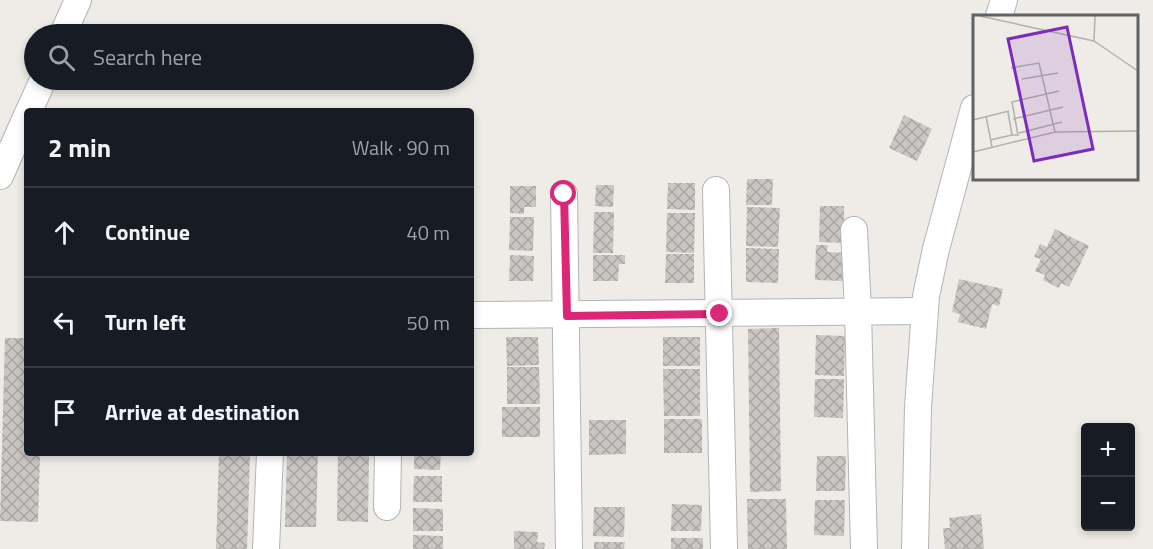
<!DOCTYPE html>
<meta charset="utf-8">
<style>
body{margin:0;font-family:"Titillium Web",sans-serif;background:#20242c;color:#f1f3f6}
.controls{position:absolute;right:18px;bottom:18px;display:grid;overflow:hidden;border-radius:6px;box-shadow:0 3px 9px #0003}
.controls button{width:54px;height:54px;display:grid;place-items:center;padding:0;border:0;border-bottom:2px solid #363941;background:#171b24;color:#f1f3f6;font:30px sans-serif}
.stop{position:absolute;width:18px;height:18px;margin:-14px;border:4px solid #db2777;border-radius:50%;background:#fff}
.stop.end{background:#db2777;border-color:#fff;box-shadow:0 2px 6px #0008}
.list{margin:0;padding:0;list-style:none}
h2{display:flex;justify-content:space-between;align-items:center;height:78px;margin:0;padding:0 24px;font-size:26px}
h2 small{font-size:20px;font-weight:400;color:#9ea1a6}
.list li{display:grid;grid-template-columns:39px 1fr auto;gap:18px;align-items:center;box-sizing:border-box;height:90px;padding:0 24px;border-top:2px solid #363941}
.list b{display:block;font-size:22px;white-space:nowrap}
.list em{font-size:20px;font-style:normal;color:#9ea1a6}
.icon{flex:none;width:33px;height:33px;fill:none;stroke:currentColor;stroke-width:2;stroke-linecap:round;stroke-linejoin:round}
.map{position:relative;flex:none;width:1153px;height:549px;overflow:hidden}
.search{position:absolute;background:#171b24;box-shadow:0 3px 9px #0003;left:24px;top:24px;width:450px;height:66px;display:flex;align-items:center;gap:15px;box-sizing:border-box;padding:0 21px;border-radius:33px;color:#9ea1a6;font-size:22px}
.panel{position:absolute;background:#171b24;box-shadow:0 3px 9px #0003;left:24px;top:108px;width:450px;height:348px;border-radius:6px}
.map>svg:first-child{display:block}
.building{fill:url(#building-cross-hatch)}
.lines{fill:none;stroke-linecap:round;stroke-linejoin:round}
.minor-casing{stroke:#b1b5b7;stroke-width:28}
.minor{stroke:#fff;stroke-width:26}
.route{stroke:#db2777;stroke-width:8}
.inset-road{fill:none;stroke:#b1b1ae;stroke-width:1.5}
.view{fill:#7b2cbf;fill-opacity:0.15;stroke:#7b2cbf;stroke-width:3}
.inset-edge{fill:none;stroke:#5e6365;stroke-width:3}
</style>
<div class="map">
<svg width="1153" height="549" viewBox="0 0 1153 549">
<defs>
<pattern id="building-cross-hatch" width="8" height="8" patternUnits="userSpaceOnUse" patternTransform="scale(1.5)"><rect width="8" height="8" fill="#cac6c3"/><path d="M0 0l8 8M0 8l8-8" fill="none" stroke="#a7a4a2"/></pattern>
</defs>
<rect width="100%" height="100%" fill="#efebe6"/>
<g class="building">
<polygon points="904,115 932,129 917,161 889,148"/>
<polygon points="747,179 773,179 772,205 746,205"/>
<polygon points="668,183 695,183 695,210 667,209"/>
<polygon points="596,185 614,185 613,207 595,206"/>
<polygon points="510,186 536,186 536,207 524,207 524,214 510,213"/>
<polygon points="820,206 844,206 844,243 819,242"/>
<polygon points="747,207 780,208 778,247 746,246"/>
<polygon points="594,212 614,212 613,253 593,253"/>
<polygon points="667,213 695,213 694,253 666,252"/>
<polygon points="510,217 534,217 533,251 509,250"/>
<polygon points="1055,229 1089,246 1069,287 1061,283 1059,288 1043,280 1045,275 1035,271 1041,259 1034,257 1040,244 1047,247"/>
<polygon points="816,245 828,245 827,252 846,253 845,281 815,280"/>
<polygon points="746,248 779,249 778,283 746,282"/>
<polygon points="666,254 694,254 694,283 665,283"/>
<polygon points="510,255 534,256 533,281 509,281"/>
<polygon points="593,255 625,255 625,264 619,264 618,281 593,281"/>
<polygon points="959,279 1003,289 999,306 992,304 986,329 958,322 960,314 952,312"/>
<polygon points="779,328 781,491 750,492 748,329"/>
<polygon points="816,335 845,336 844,376 815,375"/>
<polygon points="506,337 538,337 539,365 507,366"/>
<rect x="663" y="337" width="37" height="29"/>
<polygon points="5,338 27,338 27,453 40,453 38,522 0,521"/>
<polygon points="507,367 539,367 540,404 507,404"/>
<polygon points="663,369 700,369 700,416 664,416"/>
<polygon points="815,379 844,379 843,418 814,417"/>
<rect x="502" y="407" width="38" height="30"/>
<rect x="664" y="419" width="38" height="34"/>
<polygon points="589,420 626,420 626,454 589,455"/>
<polygon points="219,453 250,453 247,549 216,549"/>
<polygon points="287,453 318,453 316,527 285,527"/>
<polygon points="338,453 369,453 368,522 337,521"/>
<polygon points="414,453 441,453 440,470 414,469"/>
<polygon points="817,456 846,456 845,491 816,491"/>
<polygon points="414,476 442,476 442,502 413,502"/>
<polygon points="747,499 786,499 787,549 748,549"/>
<polygon points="815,500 845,500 844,536 814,535"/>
<polygon points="672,504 702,505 701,531 671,531"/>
<polygon points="594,507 625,507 624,537 593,536"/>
<polygon points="413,508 443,509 443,531 413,531"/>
<polygon points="981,514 984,549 945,549 943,528 950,528 949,518"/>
<polygon points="514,531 538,532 537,542 545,543 544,549 514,549"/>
<polygon points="413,535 443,536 443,549 413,549"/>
<rect x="671" y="538" width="32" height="11"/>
<polygon points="594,542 625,542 624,549 594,549"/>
</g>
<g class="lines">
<defs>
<g id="minor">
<polyline points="999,16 1004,0"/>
<polyline points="63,34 78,0"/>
<polyline points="29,111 43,80"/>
<polyline points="0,176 27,115"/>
<polyline points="716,190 724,549"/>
<polyline points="564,194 569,549"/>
<polyline points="854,230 858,311 864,549"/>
<polyline points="471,315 924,311"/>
<polyline points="387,507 388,453"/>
<polyline points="266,549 270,453"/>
<polyline points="915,549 918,407 926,296 936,249 974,108"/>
</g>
</defs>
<use href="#minor" class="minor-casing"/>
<use href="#minor" class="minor"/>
</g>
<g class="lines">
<polyline class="route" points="564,194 567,316 720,314"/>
</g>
<g transform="translate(973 15)">
<rect width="165" height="165" fill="#efebe6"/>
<path class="inset-road" d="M7 1 121 26 122 1M121 26 165 56M38 53 66 48 82 117M49 64 85 58M35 97 39 120H45L39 87 86 76M13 101 19 132M40 104 90 92M0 105 36 96M46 118 89 107M17 125 39 120M0 137 82 117 165 116"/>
<path class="view" d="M94 12 120 134 61 146 35 24Z"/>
<rect width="165" height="165" class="inset-edge"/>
</g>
</svg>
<div class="controls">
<button>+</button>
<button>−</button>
</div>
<div class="stop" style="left:564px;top:194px"></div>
<div class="stop end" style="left:720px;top:314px"></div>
<div class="search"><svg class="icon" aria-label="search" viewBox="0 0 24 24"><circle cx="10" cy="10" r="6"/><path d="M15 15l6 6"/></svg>Search here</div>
<section class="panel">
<h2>2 min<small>Walk · 90 m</small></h2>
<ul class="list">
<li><svg class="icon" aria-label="ahead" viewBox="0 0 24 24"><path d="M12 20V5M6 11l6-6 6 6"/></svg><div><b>Continue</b></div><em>40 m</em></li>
<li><svg class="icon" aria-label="left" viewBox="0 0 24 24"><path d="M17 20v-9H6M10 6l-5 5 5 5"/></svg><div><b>Turn left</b></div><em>50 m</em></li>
<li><svg class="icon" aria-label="arrive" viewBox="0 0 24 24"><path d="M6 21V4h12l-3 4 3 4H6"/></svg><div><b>Arrive at destination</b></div></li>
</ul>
</section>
</div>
